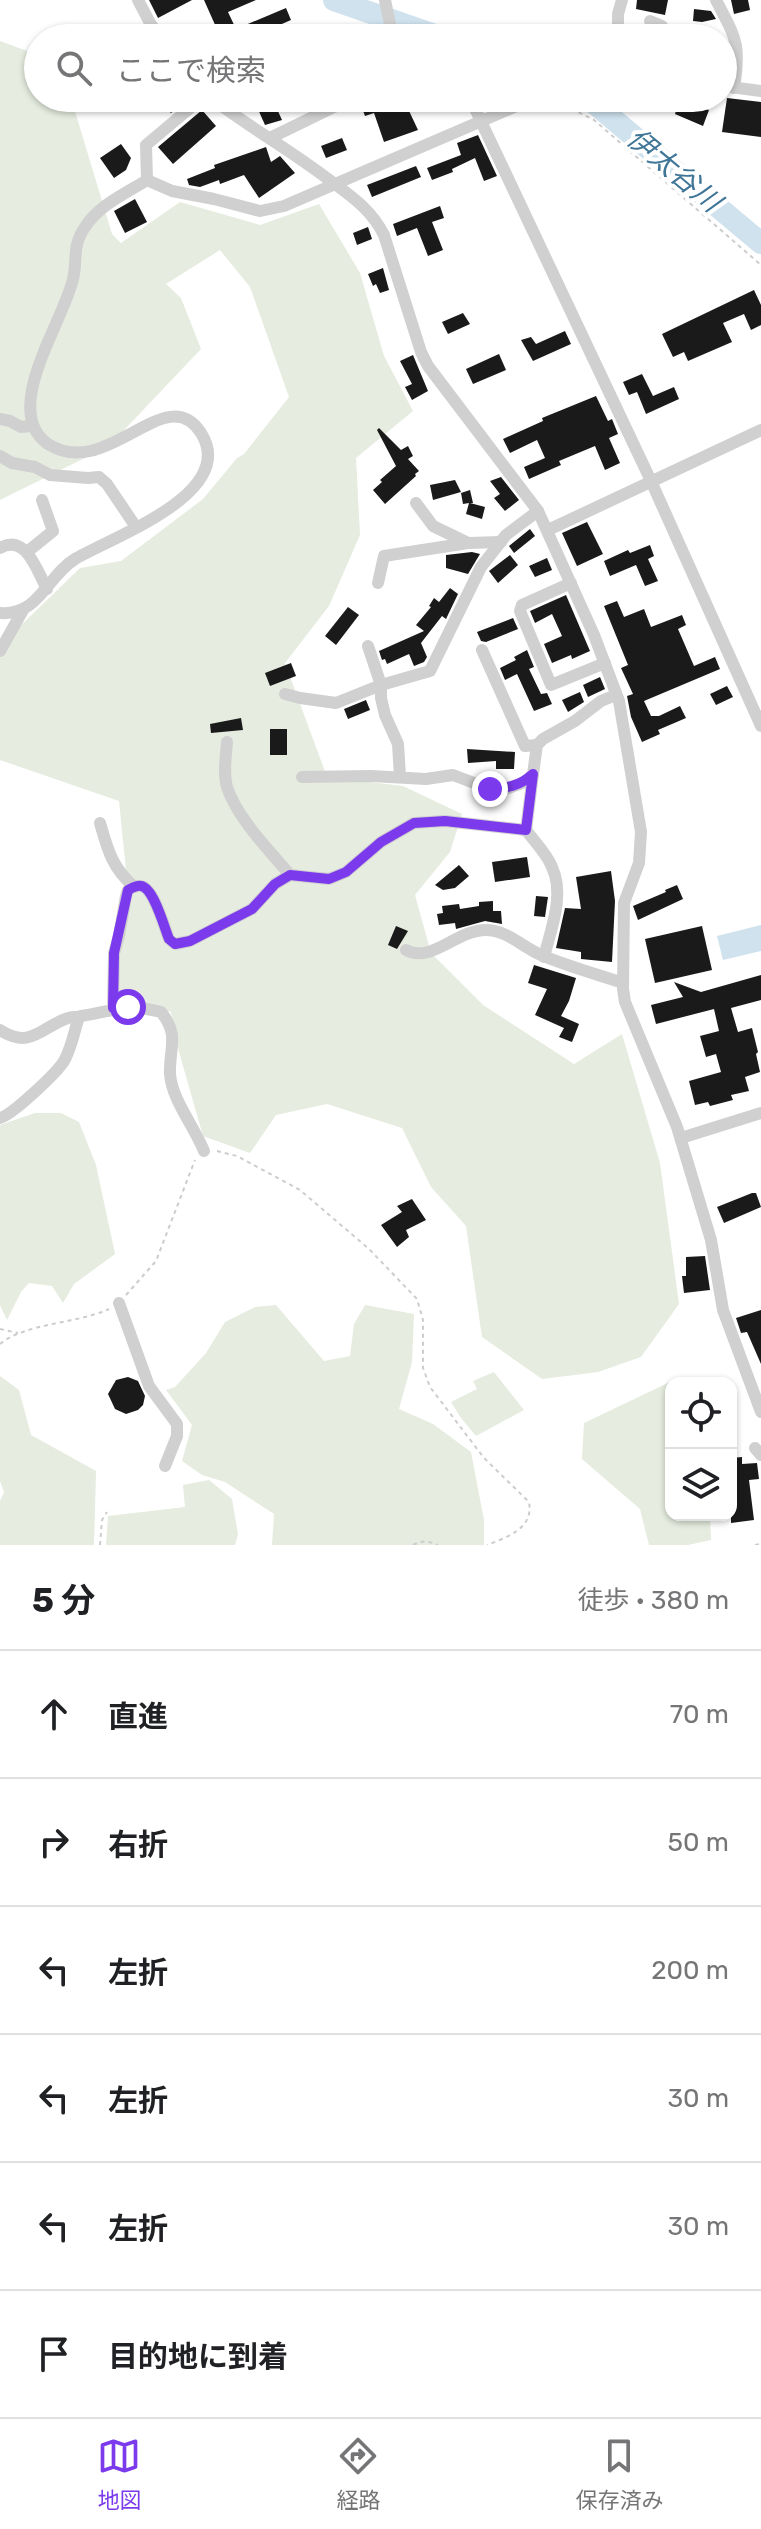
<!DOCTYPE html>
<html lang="ja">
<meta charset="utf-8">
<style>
body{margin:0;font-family:Rubik,"Noto Sans JP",sans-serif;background:#f2f2f2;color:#202124}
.controls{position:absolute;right:24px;bottom:24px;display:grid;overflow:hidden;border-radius:16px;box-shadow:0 2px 6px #0004}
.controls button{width:72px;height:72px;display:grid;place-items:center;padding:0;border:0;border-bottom:2px solid #e0e0e0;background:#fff;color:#202124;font:40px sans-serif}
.stop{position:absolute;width:24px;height:24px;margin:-18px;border:6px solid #7c3aed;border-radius:50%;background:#fff}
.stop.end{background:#7c3aed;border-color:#fff;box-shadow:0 2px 8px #0008}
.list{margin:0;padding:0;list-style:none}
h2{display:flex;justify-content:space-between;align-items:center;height:104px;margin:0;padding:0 32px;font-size:34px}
h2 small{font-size:26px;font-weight:400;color:#757577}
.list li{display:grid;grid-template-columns:52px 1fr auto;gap:24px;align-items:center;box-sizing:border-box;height:128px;padding:0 32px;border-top:2px solid #e0e0e0}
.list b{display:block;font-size:30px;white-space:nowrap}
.list em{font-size:26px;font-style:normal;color:#757577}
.icon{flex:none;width:44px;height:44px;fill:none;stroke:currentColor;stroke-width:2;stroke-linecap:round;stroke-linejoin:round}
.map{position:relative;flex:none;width:761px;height:1545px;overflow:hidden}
.search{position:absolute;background:#fff;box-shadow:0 2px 6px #0004;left:24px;right:24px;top:24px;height:88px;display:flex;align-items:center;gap:20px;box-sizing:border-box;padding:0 28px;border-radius:44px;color:#757577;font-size:30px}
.sheet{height:872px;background:#fff}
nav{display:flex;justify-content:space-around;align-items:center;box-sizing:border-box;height:112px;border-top:2px solid #e0e0e0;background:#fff;font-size:22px;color:#757577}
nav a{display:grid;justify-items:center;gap:4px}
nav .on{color:#7c3aed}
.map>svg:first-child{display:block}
.green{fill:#e6ecdf}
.water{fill:#cfe2ee}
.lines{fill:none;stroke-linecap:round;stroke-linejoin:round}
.river{stroke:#cfe2ee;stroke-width:22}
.building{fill:#1a1a1a}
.path{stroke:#cdcdcd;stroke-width:2;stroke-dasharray:4 4;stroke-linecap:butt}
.minor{stroke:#d0d0d0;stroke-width:12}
.route{stroke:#7c3aed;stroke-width:10}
.labels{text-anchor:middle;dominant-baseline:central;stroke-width:8;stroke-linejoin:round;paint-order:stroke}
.water-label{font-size:28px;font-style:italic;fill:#3f7597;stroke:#fff}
</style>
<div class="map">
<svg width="761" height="1545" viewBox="0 0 761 1545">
<rect width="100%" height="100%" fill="#fff"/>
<g class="green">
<polygon points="0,41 38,55 38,98 71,98 112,234 121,243 180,202 260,225 319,204 360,273 384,356 413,411 356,458 360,535 329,606 285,663 327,777 403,786 462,814 450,852 415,895 431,953 483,1005 574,1064 622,1034 660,1163 679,1304 641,1357 598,1372 542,1379 482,1337 466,1226 431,1187 402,1128 327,1104 276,1115 250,1153 203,1136 179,1052 171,1012 111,993 128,890 119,801 0,760 0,658 14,632 80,568 121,561 203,499 237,458 244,454 289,397 250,287 220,250 166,284 181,298 201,349 109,446 0,500"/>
<polygon points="35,1113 61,1113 79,1122 96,1165 115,1254 74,1284 63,1303 52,1286 29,1283 21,1292 7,1320 0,1305 0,1125"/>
<polygon points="276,1305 324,1361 350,1356 354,1324 365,1305 414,1314 412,1362 399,1409 433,1424 471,1452 484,1520 484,1545 272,1545 274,1514 225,1482 202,1475 182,1461 192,1425 166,1390 175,1387 206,1353 225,1322 255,1307"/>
<polygon points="494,1372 524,1410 476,1436 461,1418 451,1402 477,1389 473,1381"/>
<polygon points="0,1376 19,1390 31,1435 96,1471 94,1545 0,1545 0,1501 4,1492 0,1481"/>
<polygon points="672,1381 678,1383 671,1383 671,1515 710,1515 711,1540 688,1545 649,1545 640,1509 582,1459 584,1423"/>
<polygon points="209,1480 232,1499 238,1534 235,1545 106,1545 108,1516 185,1507 183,1485"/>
</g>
<polygon class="water" points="761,925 761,951 723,960 717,936"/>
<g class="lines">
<g class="river">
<polyline points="334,0 443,38"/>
<polyline points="588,98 761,243"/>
</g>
</g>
<g class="building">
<polygon points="149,0 192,0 158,18"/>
<polygon points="204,0 256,0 228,12 236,29 286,8 291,20 250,38 216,38 220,36"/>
<polygon points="637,0 668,0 665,15 636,9"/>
<polygon points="731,0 748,0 750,10 734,14"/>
<polygon points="694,9 711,11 716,19 702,22 693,21"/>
<polygon points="155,98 187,98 171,113"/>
<polygon points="253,98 272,98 282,120 265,125"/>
<polygon points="377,98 403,98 418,130 384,142 374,113 365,116 361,105"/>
<polygon points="727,98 761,102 761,137 722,132"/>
<polygon points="679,100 709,110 703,126 675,114"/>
<polygon points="202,110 216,126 173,164 158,147"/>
<polygon points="478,135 497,176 484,181 475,158 452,169 453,172 432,180 427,168 461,155 457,143"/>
<polygon points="342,138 347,150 326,158 321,146"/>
<polygon points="121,144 131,158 126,170 114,178 100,158"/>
<polygon points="266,147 271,162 280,156 295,173 259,198 244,175 220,184 219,180 200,187 189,185 187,179 215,168 214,165"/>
<polygon points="416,166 421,177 372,197 367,185"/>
<polygon points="135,199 147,222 125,233 114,211"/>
<polygon points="440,206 444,218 432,222 443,250 428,256 417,228 397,236 393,224"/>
<polygon points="368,227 372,239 357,245 353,233"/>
<polygon points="383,268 389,290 380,293 376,284 373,286 368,274"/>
<polygon points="754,290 761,305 761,325 751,330 744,314 723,323 732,342 688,361 684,352 673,357 662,334"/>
<polygon points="463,313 470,324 448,334 442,322"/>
<polygon points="565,331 571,344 533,361 521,340 531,337 536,344"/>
<polygon points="499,354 506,370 473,384 466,369"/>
<polygon points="413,355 428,391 412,400 405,387 412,384 400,361"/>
<polygon points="642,374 653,396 674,387 679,399 646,414 637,392 629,395 623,382"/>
<polygon points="596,396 608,421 612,419 618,434 609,438 620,463 605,470 595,446 559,461 561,465 529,479 524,467 545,458 537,440 510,453 503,439 543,421 542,418"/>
<polygon points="379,428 401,450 408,446 413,456 408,459 419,471 415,474 416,476 385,504 373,490 382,482 380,480 396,466 377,430"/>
<polygon points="501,477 519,500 505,511 494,498 500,494 490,481"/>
<polygon points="455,480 461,492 433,500 430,485"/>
<polygon points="470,490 473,503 470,503 485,507 482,519 466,514 469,503 463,504 461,493"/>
<polygon points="587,522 603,554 577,566 562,533"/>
<polygon points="530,529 535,536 514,553 509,546"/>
<polygon points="650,545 654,556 648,559 658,581 645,586 636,565 610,576 604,561 628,550 630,553"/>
<polygon points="472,552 480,554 468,574 446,568 446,555"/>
<polygon points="510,555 518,565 498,583 489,571"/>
<polygon points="547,558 552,570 535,577 529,566"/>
<polygon points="450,588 458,594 446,619 442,616 421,643 427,657 424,662 414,666 409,654 387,664 385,659 382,660 379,651 424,631 416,625 431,607 429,606 434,598 439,602"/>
<polygon points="566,595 590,651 572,659 571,655 552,663 544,644 562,636 552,614 535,623 530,611"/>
<polygon points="617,601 624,617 644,609 651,627 682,615 686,625 678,629 694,666 715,657 720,669 644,701 651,716 659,716 680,706 686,718 658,730 660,734 642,742 631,717 627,696 633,694 621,668 628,665 604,606"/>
<polygon points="348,607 359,615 336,645 325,636"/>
<polygon points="513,618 518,629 486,642 481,641 477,632"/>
<polygon points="527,650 534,667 529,669 541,694 547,693 552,704 534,711 517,674 505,680 500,668 516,660 514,657"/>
<polygon points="291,663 296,676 270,686 265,673"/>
<polygon points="600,677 605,689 588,697 583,685"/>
<polygon points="727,686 733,697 716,705 710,694"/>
<polygon points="580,692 584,702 568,712 562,700"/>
<polygon points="366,700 370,710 348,719 344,709"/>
<polygon points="241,718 243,730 211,733 210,724"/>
<rect x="270" y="729" width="17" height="26"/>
<polygon points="467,749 515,752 514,769 496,769 496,761 468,763"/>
<polygon points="527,857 530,877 495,882 492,862"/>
<polygon points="459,865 469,876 455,888 443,890 435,885"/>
<polygon points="611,871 615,901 612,962 581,959 581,952 556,948 565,908 581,909 576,877"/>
<polygon points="677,885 683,899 638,920 633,906 666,892 665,890"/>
<polygon points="536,896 548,897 545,917 534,916"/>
<polygon points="493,901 493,911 501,911 502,924 485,921 456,929 455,923 439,925 437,914 443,913 442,906 459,904 460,909 479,906 479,902"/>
<polygon points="396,926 408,931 397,949 388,945"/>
<polygon points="702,926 712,970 655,983 645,939"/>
<polygon points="534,965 576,978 569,1001 561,1016 579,1024 572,1042 559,1037 564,1028 535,1015 547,989 528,983"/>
<polygon points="761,975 761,1000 731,1008 738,1032 752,1028 758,1052 756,1054 760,1072 745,1077 749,1091 731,1095 733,1100 710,1106 708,1102 695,1105 689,1081 721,1072 716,1054 706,1057 700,1036 719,1031 714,1009 656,1024 651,1005 683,997 674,982 701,992"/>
<polygon points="752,1193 756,1193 761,1207 724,1223 717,1207"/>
<polygon points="412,1199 426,1220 406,1230 409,1237 397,1247 381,1225 402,1212 397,1206"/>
<polygon points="705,1256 710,1290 684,1293 682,1276 686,1276 686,1257"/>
<polygon points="761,1310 761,1364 747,1332 741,1333 736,1318"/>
<polygon points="128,1377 138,1381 145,1396 143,1405 138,1410 126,1414 115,1409 108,1394 116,1380"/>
<polygon points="742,1457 742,1464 757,1463 759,1479 749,1480 754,1520 731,1523 731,1458"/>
</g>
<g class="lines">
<g class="path">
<polyline points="550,98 594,120 761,265"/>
<path d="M217 1151 237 1156 300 1190 369 1249 417 1299 423 1320V1368L430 1387 484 1458 529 1502C534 1528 508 1537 487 1545"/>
<polyline points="126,1295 156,1261 195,1160"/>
<polyline points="0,1329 18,1333"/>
<path d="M0 1344C25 1323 76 1324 109 1309"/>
<polyline points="100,1545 102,1520 107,1512"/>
<path d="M413 1545C422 1540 429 1541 438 1545"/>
<polyline points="755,1545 761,1544"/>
</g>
<g class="minor">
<polyline points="138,0 150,23 161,38"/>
<polyline points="385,0 393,38"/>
<path d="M716 0C736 39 741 43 734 88"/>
<polyline points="650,21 662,26 668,38"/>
<polyline points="618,35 618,14 622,0"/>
<polyline points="293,38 304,33"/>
<path d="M573 38C589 27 606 29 623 38"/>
<polyline points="723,86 761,91"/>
<path d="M211 98C249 127 290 150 328 179 351 196 371 209 384 235L421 352 428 366 538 511 594 635 619 701 641 832 639 863 624 903 623 989 625 1002 677 1127 711 1240 723 1310 761 1412"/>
<polyline points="470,98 651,481 761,726"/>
<polyline points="270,138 352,98"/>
<polyline points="147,180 146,145 202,98"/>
<polyline points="0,419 10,421 21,427 30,426"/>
<polyline points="0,456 12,463 35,467 50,475 88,478 99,477 107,484 136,527"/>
<polyline points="416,503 433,526 468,543"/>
<polyline points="548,530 761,430"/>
<path d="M0 548C26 533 37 571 47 589"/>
<polyline points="27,552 53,531 42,500"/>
<polyline points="378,583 384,556 468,543 501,542"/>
<polyline points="571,583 522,605 520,611 551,685 605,663"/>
<path d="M0 613C39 616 47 576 75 559 112 537 239 493 201 433 166 378 107 482 48 444 0 411 63 323 73 279 78 259 71 248 85 227 99 205 125 194 147 180L172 191 214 199 260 211 284 206 535 98"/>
<polyline points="368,646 381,685 381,698 385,715 398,744 400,776"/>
<polyline points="482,650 525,746 537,745"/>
<polyline points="0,651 23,610"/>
<polyline points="285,694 300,698 336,703 381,685 430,671 481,567 506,535 538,511"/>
<path d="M227 742C226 756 223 773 227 787 237 818 269 850 290 875"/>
<path d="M533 774 526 830C534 841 547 854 552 867 565 895 551 929 544 957"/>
<polyline points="302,777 371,776 426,779 453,775 490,789 509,788 525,782 533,774 537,745 543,739 575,721 601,701 616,695"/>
<path d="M100 823C108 851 112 867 134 887"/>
<path d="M406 950C431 964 456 930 486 930 507 930 522 947 541 955 567 966 596 974 623 983"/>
<path d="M113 1008 114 953 119 936 126 896 128 890C132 888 137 885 141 886 154 888 164 927 169 939L175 944 190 941 252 909 275 884 290 875 329 879 346 872 381 842 414 823 445 821 526 830"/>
<path d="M0 1030C31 1050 41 1027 68 1018 70 1017 79 1017 81 1016 112 1011 129 1003 161 1012 180 1035 169 1048 170 1074 172 1100 194 1126 204 1151"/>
<path d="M0 1118C12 1115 53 1076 62 1064 71 1052 74 1031 79 1017"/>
<polyline points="681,1138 761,1113"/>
<polyline points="119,1303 149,1386 177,1424 177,1436 165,1466"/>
<polyline points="755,1448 761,1455"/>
</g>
</g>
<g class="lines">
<path class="route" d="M128 1007 113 1008 114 953 128 890C132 888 137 885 141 886 154 888 164 927 169 939L175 944 190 941 252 909 275 884 290 875 329 879 346 872 381 842 414 823 445 821 526 830 533 774C520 786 507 788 490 789"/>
</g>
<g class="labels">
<g class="water-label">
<text transform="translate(674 170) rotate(40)">伊太谷川</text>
</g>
</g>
</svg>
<div class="controls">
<button><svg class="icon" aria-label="locate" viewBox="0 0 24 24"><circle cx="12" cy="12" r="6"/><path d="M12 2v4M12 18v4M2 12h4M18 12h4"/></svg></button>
<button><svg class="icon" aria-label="layers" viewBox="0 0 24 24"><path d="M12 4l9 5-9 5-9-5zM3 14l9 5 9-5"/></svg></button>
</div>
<div class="stop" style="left:128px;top:1007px"></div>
<div class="stop end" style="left:490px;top:789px"></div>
<div class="search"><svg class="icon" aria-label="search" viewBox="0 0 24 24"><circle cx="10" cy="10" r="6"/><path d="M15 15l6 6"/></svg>ここで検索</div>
</div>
<section class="sheet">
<h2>5 分<small>徒歩 · 380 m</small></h2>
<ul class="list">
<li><svg class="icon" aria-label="ahead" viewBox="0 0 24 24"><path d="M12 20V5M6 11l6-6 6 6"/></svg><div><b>直進</b></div><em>70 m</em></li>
<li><svg class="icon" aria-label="right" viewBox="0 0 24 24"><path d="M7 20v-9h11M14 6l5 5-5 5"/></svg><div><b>右折</b></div><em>50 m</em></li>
<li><svg class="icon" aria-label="left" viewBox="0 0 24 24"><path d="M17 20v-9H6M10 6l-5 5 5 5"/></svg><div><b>左折</b></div><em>200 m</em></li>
<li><svg class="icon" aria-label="left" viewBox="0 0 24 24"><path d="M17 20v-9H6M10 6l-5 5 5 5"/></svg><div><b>左折</b></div><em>30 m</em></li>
<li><svg class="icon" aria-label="left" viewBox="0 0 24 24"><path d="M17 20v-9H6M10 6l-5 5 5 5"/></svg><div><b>左折</b></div><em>30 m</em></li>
<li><svg class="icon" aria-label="arrive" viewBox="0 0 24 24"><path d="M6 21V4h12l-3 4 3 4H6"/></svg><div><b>目的地に到着</b></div></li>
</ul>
</section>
<nav>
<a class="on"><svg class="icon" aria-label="map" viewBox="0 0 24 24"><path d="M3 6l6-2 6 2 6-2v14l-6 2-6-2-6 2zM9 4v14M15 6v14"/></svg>地図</a>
<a><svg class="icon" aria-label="directions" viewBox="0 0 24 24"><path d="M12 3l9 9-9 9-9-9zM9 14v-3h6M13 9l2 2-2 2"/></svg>経路</a>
<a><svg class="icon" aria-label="saved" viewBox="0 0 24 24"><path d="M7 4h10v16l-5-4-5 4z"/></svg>保存済み</a>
</nav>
